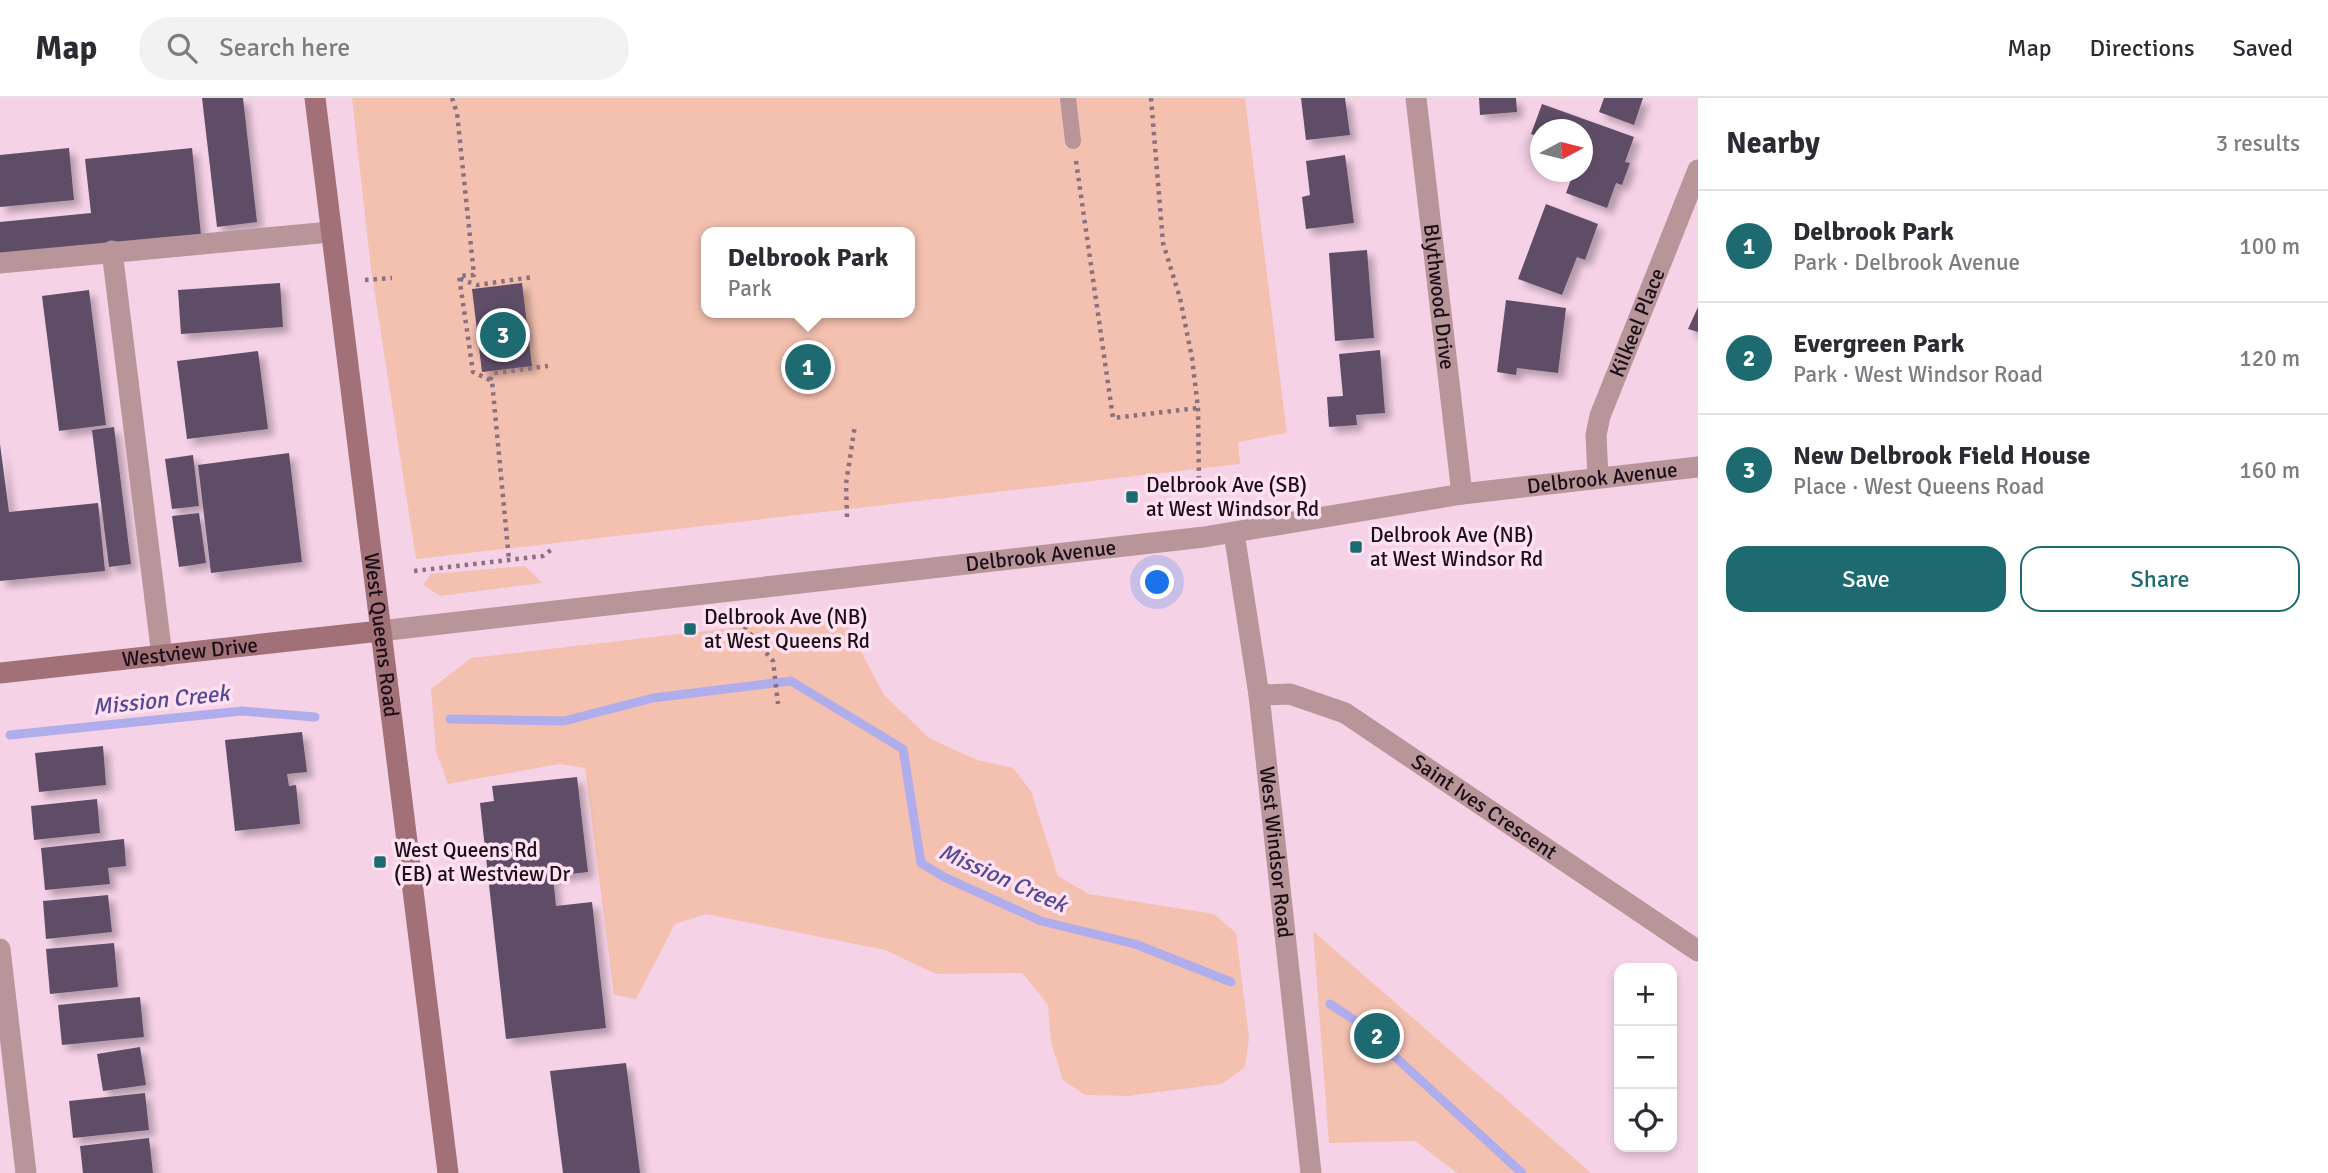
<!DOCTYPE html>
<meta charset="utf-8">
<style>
body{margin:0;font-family:Signika,sans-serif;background:#f2f2f3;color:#2b2b33}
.controls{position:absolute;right:21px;bottom:21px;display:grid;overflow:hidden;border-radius:14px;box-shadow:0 4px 10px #0003}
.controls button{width:63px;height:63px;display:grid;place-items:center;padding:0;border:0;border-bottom:2px solid #e1e1e2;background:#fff;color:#2b2b33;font:35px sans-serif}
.compass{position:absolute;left:1530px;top:21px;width:63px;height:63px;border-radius:50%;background:#fff;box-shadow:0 4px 10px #0003;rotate:83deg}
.you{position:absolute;left:1158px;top:485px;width:24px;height:24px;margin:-18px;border:5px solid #fff;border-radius:50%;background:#1a73e8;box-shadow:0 0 0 10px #1a73e833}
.badge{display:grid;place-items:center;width:46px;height:46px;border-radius:50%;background:#1d6a70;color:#fff;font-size:23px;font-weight:700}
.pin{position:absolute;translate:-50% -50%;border:4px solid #fff;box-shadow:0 2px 7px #0006}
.popup{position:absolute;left:701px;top:129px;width:214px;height:91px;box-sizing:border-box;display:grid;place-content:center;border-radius:14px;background:#fff;filter:drop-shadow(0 2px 5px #0005);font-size:23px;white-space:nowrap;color:#7c7c81}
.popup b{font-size:26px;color:#2b2b33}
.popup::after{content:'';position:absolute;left:50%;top:100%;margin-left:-14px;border:14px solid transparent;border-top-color:#fff}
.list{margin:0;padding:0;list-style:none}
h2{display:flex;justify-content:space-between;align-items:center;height:91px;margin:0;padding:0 28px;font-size:30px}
h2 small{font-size:23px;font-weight:400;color:#7c7c81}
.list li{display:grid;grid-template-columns:46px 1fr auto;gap:21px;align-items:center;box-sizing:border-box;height:112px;padding:0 28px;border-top:2px solid #e1e1e2}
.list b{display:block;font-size:26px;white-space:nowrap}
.list p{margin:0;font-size:23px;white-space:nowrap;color:#7c7c81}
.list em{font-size:23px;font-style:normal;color:#7c7c81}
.actions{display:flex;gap:14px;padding:21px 28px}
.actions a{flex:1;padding:16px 0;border:2px solid #1d6a70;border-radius:21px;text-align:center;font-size:24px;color:#1d6a70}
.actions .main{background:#1d6a70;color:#fff}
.icon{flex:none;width:38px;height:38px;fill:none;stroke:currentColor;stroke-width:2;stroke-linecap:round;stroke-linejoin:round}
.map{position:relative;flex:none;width:1698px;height:1075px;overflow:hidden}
header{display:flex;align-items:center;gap:42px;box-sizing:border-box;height:98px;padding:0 35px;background:#fff;border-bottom:2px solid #e1e1e2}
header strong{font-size:33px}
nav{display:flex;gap:38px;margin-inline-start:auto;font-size:24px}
.search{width:490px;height:63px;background:#f2f2f3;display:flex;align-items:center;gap:18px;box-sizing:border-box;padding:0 24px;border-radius:38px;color:#7c7c81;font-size:26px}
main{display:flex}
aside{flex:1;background:#fff}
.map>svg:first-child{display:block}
.green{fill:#f4c1b0;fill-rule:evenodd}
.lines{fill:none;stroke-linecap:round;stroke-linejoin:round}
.stream{stroke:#b0aded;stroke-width:9}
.building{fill:#5f4d67;filter:url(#shadow)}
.path{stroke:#897180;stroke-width:4.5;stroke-dasharray:3.5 5;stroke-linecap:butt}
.service{stroke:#b79599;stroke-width:16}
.minor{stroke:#b79599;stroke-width:21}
.tertiary{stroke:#b79599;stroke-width:21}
.secondary{stroke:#a17177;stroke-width:21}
.poi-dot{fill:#1d6a70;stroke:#ffe1f2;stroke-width:2.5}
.labels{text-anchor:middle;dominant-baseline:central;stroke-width:7;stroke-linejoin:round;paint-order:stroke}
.street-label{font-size:21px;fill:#1b0f17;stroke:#ffe1f2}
.poi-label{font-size:21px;fill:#1b0f17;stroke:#ffe1f2;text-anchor:start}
.water-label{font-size:23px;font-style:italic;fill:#534995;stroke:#ffe1f2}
</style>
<header>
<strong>Map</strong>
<div class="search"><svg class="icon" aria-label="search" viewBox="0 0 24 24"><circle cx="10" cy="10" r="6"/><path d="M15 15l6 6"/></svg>Search here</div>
<nav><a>Map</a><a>Directions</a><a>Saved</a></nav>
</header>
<main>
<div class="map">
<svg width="1698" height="1075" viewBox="0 0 1698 1075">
<defs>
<filter id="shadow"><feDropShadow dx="6" dy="6" stdDeviation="3.5" flood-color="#0004"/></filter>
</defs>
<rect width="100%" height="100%" fill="#f6d2e7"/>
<g class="green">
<path d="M352 0H1245L1287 335 1238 344 1240 366 416 461 371 171ZM706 134H910V215H706Z"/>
<polygon points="525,468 542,485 440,498 423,487 431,476"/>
<polygon points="835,518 847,527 884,597 929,640 977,662 1013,670 1031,693 1058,778 1089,796 1214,816 1236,835 1249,940 1245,969 1222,986 1127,998 1085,997 1063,982 1051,945 1048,907 1022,875 936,876 885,852 706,816 675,826 636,901 614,897 585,670 559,666 448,686 436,654 431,591 471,560"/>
<polygon points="1313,833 1591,1075 1457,1075 1415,1043 1329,1045"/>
</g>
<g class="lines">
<g class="stream">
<polyline points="450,621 564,623 653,600 791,583 903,651 921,765 944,779 1041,823 1135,846 1231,884"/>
<polyline points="10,637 242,613 315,619"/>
<polyline points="1330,906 1356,923 1522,1075"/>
</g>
</g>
<g class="building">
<polygon points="202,0 243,0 257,124 217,129"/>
<polygon points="1301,0 1345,0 1350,37 1306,42"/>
<polygon points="1479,0 1516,0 1517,14 1480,17"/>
<polygon points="1604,0 1643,0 1634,27 1599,14"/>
<polygon points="1542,6 1634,39 1625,64 1630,65 1622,87 1616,85 1607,110 1566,95 1573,76 1568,74 1582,74 1582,32 1540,32 1540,39 1531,36"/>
<polygon points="69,50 74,102 0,109 0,57"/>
<polygon points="192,50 201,137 0,158 0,124 91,115 85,61"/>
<polygon points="1345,57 1354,125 1306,131 1302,99 1310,97 1306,63"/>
<polygon points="1546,106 1598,126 1585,162 1577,159 1562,197 1518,181"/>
<polygon points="1367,152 1374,240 1335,243 1329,155"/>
<polygon points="280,185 283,229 181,236 178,192"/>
<polygon points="522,185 532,268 482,274 472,191"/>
<polygon points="89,192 106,327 59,333 42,198"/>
<polygon points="1506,202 1566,210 1558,275 1517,270 1516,277 1497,274"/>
<polygon points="1698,209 1698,234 1688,231"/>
<polygon points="1380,252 1385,315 1356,317 1357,327 1329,329 1327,299 1343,298 1339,256"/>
<polygon points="258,253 268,331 187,341 177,263"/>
<polygon points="114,329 131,466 109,469 92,332"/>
<polygon points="0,346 9,414 98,405 105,473 0,483"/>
<polygon points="289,355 302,464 211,475 198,367"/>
<polygon points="193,357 199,408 172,411 165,361"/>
<polygon points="199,415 206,465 179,469 172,418"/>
<polygon points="302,634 307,674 287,676 289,688 296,687 300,726 235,733 225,642"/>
<polygon points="103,648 106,687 39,694 35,655"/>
<polygon points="577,679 588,774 553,778 556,808 592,804 606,930 506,941 480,705 494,703 492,688"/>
<polygon points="97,701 100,735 34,742 31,708"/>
<polygon points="124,741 126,768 108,770 110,786 45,792 41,750"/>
<polygon points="108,797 112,834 46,841 43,803"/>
<polygon points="114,845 118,889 50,896 46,851"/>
<polygon points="140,899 144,939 62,947 58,907"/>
<polygon points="140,949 146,987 103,993 97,956"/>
<polygon points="626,965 640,1075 563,1075 550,973"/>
<polygon points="145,995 149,1032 73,1040 69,1003"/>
<polygon points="149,1040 153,1075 83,1075 80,1048"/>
</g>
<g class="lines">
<g class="path">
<polyline points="452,0 457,15 474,177 459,178 473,274 492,283 509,462"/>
<polyline points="1151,0 1163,145 1180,200 1192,260 1198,310 1199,385"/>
<polyline points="1076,63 1113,320 1198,310"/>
<polyline points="460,181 477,187 533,179"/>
<polyline points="365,182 392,180"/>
<polyline points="490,282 494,275 548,268"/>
<polyline points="847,419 846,386 855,327"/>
<polyline points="414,473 543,458 551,452"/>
<polyline points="739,522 773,563 778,606"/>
</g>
<polyline class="service" points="1068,0 1073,43"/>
<g class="minor">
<path id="s1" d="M1416 0 1462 396"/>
<polyline points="112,153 162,558"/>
<polyline points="0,165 330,134"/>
<path id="s2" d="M1598 380 1596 337 1600 318 1698 72"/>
<path id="s3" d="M1234 435 1259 597 1311 1075"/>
<path id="s4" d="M1259 597 1290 596 1345 615 1698 853"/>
<polyline points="0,851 26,1075"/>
</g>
<path class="tertiary" id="s5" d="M380 533 1204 439 1462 396 1698 369"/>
<g class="secondary">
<path id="s6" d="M315 0 448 1075"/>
<path id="s7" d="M0 575 380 533"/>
</g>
</g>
<g class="poi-dot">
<rect x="1125" y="392" width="14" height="14" rx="3.5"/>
<rect x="1349" y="442" width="14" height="14" rx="3.5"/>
<rect x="683" y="524" width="14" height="14" rx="3.5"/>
<rect x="373" y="757" width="14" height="14" rx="3.5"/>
</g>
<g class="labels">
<g class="street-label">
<text stroke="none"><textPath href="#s1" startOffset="200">Blythwood Drive</textPath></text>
<text stroke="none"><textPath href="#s2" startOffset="163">Kilkeel Place</textPath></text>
<text stroke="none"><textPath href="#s5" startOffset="1232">Delbrook Avenue</textPath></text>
<text stroke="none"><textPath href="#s5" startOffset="665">Delbrook Avenue</textPath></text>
<text stroke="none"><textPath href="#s6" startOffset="541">West Queens Road</textPath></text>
<text stroke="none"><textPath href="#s7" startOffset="191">Westview Drive</textPath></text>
<text stroke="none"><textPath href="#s4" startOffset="257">Saint Ives Crescent</textPath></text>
<text stroke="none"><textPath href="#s3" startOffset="322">West Windsor Road</textPath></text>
</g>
<g class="poi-label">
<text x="1146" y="387">Delbrook Ave (SB)<tspan x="1146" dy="24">at West Windsor Rd</tspan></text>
<text x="1370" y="437">Delbrook Ave (NB)<tspan x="1370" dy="24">at West Windsor Rd</tspan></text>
<text x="704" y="519">Delbrook Ave (NB)<tspan x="704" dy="24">at West Queens Rd</tspan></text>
<text x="394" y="752">West Queens Rd<tspan x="394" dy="24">(EB) at Westview Dr</tspan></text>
</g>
<g class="water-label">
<text transform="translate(161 602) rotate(-6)">Mission Creek</text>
<text transform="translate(1003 780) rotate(24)">Mission Creek</text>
</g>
</g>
</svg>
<div class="controls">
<button>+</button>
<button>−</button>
<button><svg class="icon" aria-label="locate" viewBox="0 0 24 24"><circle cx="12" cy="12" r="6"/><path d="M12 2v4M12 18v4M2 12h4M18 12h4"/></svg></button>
</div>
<svg class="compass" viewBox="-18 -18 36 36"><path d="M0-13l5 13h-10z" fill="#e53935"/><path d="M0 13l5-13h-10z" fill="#7c7c81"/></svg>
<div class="you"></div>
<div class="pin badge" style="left:808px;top:269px">1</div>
<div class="popup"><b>Delbrook Park</b>Park</div>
<div class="pin badge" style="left:1377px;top:938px">2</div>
<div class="pin badge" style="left:503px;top:237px">3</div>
</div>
<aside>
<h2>Nearby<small>3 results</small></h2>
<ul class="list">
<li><span class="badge">1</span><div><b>Delbrook Park</b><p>Park · Delbrook Avenue</p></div><em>100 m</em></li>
<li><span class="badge">2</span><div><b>Evergreen Park</b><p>Park · West Windsor Road</p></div><em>120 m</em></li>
<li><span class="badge">3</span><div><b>New Delbrook Field House</b><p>Place · West Queens Road</p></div><em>160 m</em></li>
</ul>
<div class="actions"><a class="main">Save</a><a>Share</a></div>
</aside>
</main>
